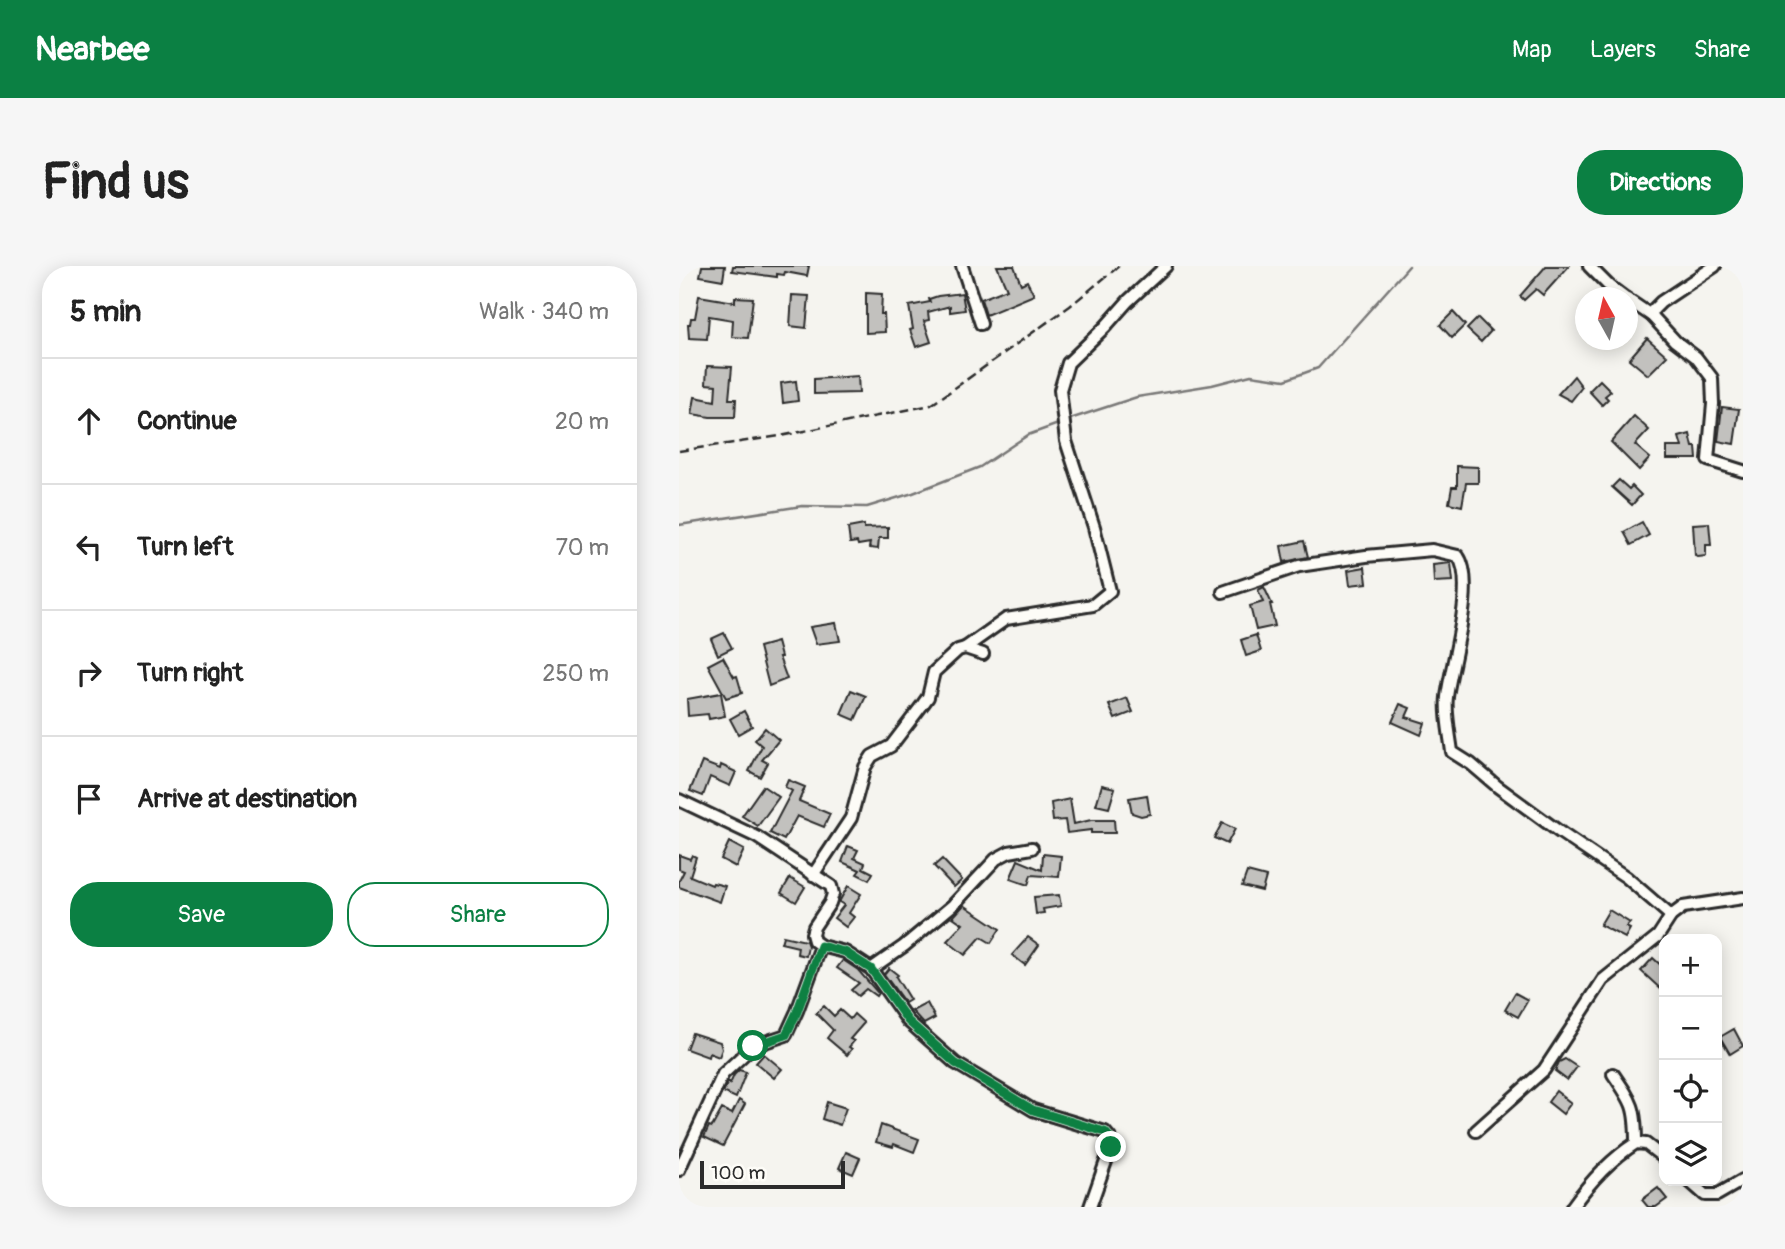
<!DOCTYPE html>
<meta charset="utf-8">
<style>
body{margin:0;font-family:Pangolin,sans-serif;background:#f6f6f6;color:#222}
.controls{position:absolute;right:21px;bottom:21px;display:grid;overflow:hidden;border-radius:14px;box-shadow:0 4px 18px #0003}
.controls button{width:63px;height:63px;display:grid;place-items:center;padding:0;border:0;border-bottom:2px solid #e0e0e0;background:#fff;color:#222;font:35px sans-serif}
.compass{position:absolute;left:896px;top:21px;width:63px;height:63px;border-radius:50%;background:#fff;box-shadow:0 4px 18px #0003;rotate:352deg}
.scale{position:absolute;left:21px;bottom:18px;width:145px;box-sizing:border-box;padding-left:7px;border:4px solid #2b2b2b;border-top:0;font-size:19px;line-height:24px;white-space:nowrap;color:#2b2b2b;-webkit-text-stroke:5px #fdfcf7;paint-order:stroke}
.stop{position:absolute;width:21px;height:21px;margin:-16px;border:5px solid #0b8043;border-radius:50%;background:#fff}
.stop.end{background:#0b8043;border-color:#fff;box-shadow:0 2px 7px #0008}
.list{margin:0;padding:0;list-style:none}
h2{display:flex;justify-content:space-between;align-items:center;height:91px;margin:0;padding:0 28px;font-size:30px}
h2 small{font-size:23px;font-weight:400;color:#767676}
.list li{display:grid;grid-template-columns:46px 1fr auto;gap:21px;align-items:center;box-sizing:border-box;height:126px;padding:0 28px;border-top:2px solid #e0e0e0}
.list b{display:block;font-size:26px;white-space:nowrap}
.list em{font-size:23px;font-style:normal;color:#767676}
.actions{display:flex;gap:14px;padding:21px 28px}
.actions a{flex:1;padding:16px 0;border:2px solid #0b8043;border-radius:28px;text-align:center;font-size:24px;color:#0b8043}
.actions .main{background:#0b8043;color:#fff}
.icon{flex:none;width:38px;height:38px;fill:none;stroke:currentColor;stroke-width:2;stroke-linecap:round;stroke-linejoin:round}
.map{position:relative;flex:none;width:1064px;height:941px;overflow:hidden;border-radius:28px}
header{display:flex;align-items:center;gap:42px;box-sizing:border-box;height:98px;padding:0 35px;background:#0b8043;color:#fff}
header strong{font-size:33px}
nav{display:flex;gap:38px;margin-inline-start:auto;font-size:24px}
.intro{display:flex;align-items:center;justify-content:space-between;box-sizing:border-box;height:168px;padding:0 42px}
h1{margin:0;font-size:49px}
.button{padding:18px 32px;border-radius:28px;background:#0b8043;color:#fff;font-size:24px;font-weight:700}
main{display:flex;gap:42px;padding:0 42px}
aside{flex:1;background:#fff;border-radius:28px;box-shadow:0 4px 18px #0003}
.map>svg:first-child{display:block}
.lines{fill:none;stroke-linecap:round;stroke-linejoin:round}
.stream{stroke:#797877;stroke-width:2.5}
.building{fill:#c2c1be;stroke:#2b2b2b;stroke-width:2}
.street-casing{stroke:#2b2b2b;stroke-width:16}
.street{stroke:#fdfcf7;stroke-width:10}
.rail{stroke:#2b2b2b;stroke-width:2.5;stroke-dasharray:10 5;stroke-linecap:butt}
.route{stroke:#0b8043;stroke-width:9}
</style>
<header>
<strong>Nearbee</strong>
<nav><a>Map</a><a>Layers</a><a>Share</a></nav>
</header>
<div class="intro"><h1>Find us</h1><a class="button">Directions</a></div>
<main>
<aside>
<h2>5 min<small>Walk · 340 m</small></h2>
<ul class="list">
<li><svg class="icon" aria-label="ahead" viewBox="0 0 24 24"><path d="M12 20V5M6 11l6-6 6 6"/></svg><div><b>Continue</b></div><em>20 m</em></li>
<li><svg class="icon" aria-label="left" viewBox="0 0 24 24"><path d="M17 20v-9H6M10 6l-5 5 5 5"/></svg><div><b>Turn left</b></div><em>70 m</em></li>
<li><svg class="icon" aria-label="right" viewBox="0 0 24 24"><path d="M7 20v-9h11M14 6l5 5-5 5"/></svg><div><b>Turn right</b></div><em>250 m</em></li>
<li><svg class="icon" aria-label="arrive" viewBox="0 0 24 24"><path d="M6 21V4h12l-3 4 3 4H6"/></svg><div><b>Arrive at destination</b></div></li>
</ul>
<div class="actions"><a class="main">Save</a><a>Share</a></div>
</aside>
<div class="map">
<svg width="1064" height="941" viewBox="0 0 1064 941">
<rect width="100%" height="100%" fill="#f5f4ef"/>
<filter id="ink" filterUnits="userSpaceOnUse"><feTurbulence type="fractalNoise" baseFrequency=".0143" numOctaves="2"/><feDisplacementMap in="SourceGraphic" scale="14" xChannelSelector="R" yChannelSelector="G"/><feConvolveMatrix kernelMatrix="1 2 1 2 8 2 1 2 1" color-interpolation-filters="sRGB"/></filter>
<g filter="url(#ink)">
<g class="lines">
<g class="stream">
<polyline points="388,154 458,131 533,119 572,109 606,114 639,102 730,0"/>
<polyline points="0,259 123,240 188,241 234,227 301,201 349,169 382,157"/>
</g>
</g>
<g class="building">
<polygon points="23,0 46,0 44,14 21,10"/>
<polygon points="54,0 130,0 128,10 106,6 105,9 98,8 98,11 53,5"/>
<polygon points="318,0 335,0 342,18 348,15 355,29 307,49 302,33 328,23"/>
<polygon points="867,0 890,0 864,29 857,23 845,34 841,30"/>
<polygon points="187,27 203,28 202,48 205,48 206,66 187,67"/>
<polygon points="283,27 286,44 271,46 271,40 249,46 250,54 245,55 252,76 237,81 231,64 234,63 230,40 251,36 250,33 259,30"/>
<polygon points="113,29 130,30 127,62 111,60"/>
<polygon points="20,30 56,36 56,31 74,32 69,72 53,71 54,54 30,50 28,73 10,72 9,58 11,58 12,52 16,52"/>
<polygon points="774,46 786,59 773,72 761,59"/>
<polygon points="799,52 812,65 802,76 788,63"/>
<polygon points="968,72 988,90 969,109 950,93"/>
<polygon points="28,100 53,101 50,133 57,133 56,151 31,151 13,148 16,131 36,135 37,119 27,118"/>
<polygon points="179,110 180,127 135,128 135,113"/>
<polygon points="895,110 903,121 892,135 879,128"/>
<polygon points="921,114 932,125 926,130 929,133 923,139 910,125"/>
<polygon points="117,115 119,135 104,137 102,117"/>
<polygon points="1043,141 1060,143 1055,178 1039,175"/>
<polygon points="955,150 970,164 956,179 971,192 960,204 932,176"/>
<polygon points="1011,168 1014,181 1017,181 1018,193 988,193 988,181 1003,181 1000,171"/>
<polygon points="778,200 799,201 799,217 787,217 783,240 770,237 773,221 778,221"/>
<polygon points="940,214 950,223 953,220 962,229 953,239 933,221"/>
<polygon points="963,256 970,269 952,279 945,266"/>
<polygon points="1030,257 1032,279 1027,279 1027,290 1019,291 1016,290 1014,258"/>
<polygon points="185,259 185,262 209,261 209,272 200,272 199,283 190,282 191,277 179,279 178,276 171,277 169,262"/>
<polygon points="625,275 629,291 605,296 602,280"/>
<polygon points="772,297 774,315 755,316 754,299"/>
<polygon points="686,301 688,317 671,319 669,304"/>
<polygon points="585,321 593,338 591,338 596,360 577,364 571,340 584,336 579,324"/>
<polygon points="157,357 161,375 137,378 131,361"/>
<polygon points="45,367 53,382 39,389 32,373"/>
<polygon points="577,369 582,385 567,390 562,374"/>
<polygon points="98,376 102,391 100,391 108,413 90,420 80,381"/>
<polygon points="44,391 55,411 58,410 63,427 47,432 29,399"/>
<polygon points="172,424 187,430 176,454 162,448"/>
<polygon points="42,427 46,450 30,453 29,448 9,450 8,433"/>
<polygon points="448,432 454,446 436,453 430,439"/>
<polygon points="721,438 731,442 727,451 746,457 742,469 713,456"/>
<polygon points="65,445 73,460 59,468 51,453"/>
<polygon points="86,462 100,474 83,494 89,497 81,511 70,505 83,480 76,474"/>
<polygon points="23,496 41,503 42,499 57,506 51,520 31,511 24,530 11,525"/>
<polygon points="109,514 126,521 120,535 151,548 145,561 118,550 105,574 91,567 113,525 106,521"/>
<polygon points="423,519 436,522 430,542 417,539"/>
<polygon points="84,520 100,531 79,560 63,550"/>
<polygon points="468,529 471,548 462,550 453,547 450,532"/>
<polygon points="391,533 395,558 412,554 435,554 436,567 412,567 412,564 388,567 386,554 374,555 372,537"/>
<polygon points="543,557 556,563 548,578 535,572"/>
<polygon points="50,576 65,584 57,601 42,593"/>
<polygon points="169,580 179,584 175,592 186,597 184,602 194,607 190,614 178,608 181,604 163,596"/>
<polygon points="364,588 382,590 380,611 352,609 349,619 331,613 339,594 363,604"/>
<polygon points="0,589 11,593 13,589 17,591 11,610 33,619 34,617 46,620 41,636 0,621 0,615 5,605 0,603"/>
<polygon points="263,593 283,614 275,621 255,600"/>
<polygon points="568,606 587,611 583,625 563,620"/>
<polygon points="111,612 126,621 117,636 102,627"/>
<polygon points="169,620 182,628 170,647 175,651 167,661 155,652 165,639 160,636"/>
<polygon points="380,629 382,640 364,643 365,647 357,648 355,631"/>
<polygon points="285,639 321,663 312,677 302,671 286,689 268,675 284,658 274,651"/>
<polygon points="930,644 951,657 947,661 951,663 946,672 921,659"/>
<polygon points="104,670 127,675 129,680 127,690 118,688 119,681 102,677"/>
<polygon points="349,671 360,679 346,699 333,689"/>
<polygon points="974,692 985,702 985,726 962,705"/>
<polygon points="164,694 179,704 199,727 197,730 187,723 179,730 172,724 180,717 158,702"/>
<polygon points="210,702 219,709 217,711 231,734 226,737 205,708"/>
<polygon points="836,727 849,734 839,751 826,744"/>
<polygon points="248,737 256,752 245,758 233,745"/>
<polygon points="145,740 155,750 161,744 171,753 175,748 185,757 171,773 175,775 170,781 173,783 168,789 148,772 154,764 137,747"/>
<polygon points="1055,763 1064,780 1051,788 1041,771"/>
<polygon points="13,767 41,776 43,783 40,791 30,787 29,791 7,783"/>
<polygon points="85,788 103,803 95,812 77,797"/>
<polygon points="886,793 898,801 888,814 876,805 880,796"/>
<polygon points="60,804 67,806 57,832 44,826 49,816 51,818 55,809"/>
<polygon points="877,825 892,837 884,848 869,836"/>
<polygon points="60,834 66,838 44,880 25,871 30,860 33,861 43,843 53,848"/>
<polygon points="148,836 167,842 161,859 143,853"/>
<polygon points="202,859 240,873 235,886 215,878 214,881 197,876"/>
<polygon points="167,886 181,892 174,908 160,902"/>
<polygon points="979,922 988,933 977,941 969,941 963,934"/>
</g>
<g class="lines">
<defs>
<g id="street">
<polyline points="283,0 302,58"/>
<polyline points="910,0 930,20 946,32"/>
<polyline points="948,33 973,50 996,75 1017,91 1033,112 1034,138 1029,194 1064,205"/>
<polyline points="973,50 974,44 982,36 1036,0"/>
<path d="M544 326 620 300 687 290 753 284 779 290C798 317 772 398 768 431 766 448 771 469 773 486L792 498 819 521 882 567 947 611 992 650"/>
<polyline points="286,382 327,353 414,339 431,325 415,261 387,175 381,124 389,97 426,61 449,35 487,0"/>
<polyline points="0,534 78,571 152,620 154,628 151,637 135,661 133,668 135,675 142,680 166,686 192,703 229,755 276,797 354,844 426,866 431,872 432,881 411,941"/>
<polyline points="134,609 172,552 186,501 193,490 212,480 244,438 249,431 255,406 279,384 286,382 304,388"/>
<polyline points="192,703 225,680 274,639 317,593 330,586 353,582"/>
<path d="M934 808C954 837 957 841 957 877"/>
<polyline points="797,865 865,804 924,714 979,670 992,650 1004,641 1064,632"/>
<polyline points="0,904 44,808 74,780 107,769 118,745 142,680"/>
<polyline points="1010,915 1026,929 1038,929 1064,914"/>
<path d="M893 941C910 917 932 893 957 877L967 878 985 892"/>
</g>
</defs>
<use href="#street" class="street-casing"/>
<use href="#street" class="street"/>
<polyline class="rail" points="0,185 101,170 252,139 391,40 440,0"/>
</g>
</g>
<g class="lines" filter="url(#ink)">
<polyline class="route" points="74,780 107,769 118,746 142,680 166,686 192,703 229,755 276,797 354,844 426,866 431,872 432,881"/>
</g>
</svg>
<div class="controls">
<button>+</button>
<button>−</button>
<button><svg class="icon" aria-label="locate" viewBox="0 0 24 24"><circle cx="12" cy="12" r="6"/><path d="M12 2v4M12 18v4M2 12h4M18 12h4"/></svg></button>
<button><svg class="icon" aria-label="layers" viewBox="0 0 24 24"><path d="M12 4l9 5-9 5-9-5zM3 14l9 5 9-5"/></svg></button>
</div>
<svg class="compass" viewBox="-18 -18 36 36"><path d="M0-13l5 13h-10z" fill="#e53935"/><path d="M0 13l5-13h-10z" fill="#767676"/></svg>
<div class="scale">100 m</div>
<div class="stop" style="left:74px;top:780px"></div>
<div class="stop end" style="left:432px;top:881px"></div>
</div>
</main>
